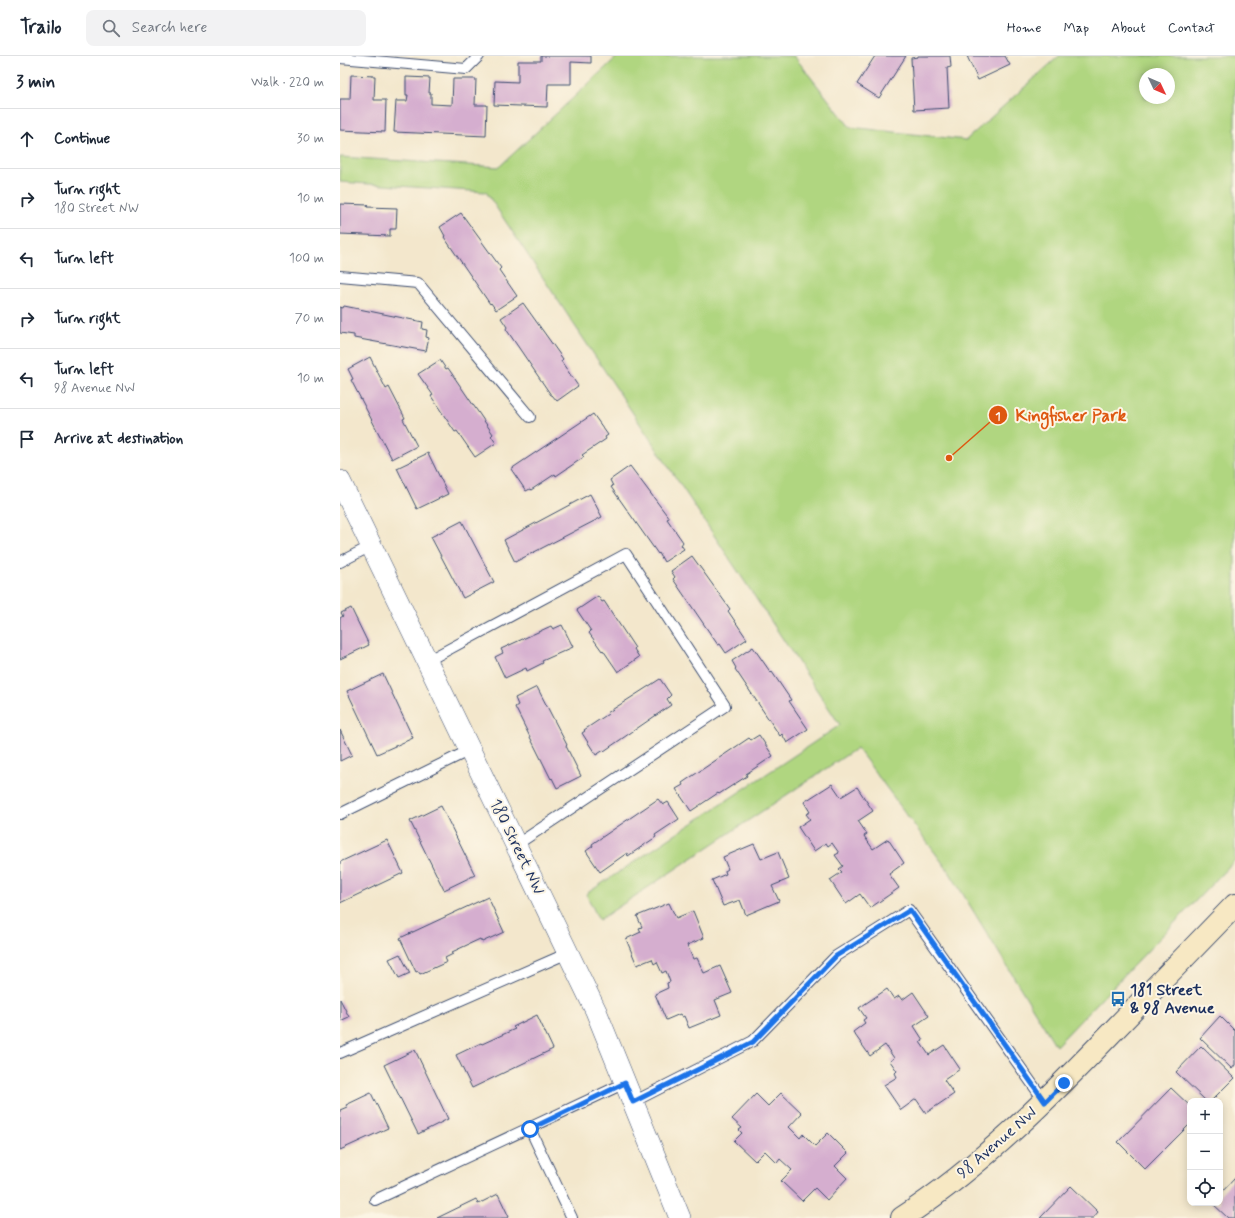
<!DOCTYPE html>
<meta charset="utf-8">
<style>
body{margin:0;font-family:Mynerve,sans-serif;background:#f2f2f3;color:#1f2937}
.controls{position:absolute;right:12px;bottom:12px;display:grid;overflow:hidden;border-radius:8px;box-shadow:0 2px 10px #0003}
.controls button{width:36px;height:36px;display:grid;place-items:center;padding:0;border:0;border-bottom:1px solid #e0e1e3;background:#fff;color:#1f2937;font:20px sans-serif}
.compass{position:absolute;left:799px;top:12px;width:36px;height:36px;border-radius:50%;background:#fff;box-shadow:0 2px 10px #0003;rotate:134deg}
.stop{position:absolute;width:12px;height:12px;margin:-9px;border:3px solid #1a73e8;border-radius:50%;background:#fff}
.stop.end{background:#1a73e8;border-color:#fff;box-shadow:0 1px 4px #0008}
.list{margin:0;padding:0;list-style:none}
h2{display:flex;justify-content:space-between;align-items:center;height:52px;margin:0;padding:0 16px;font-size:17px}
h2 small{font-size:13px;font-weight:400;color:#747a83}
.list li{display:grid;grid-template-columns:26px 1fr auto;gap:12px;align-items:center;box-sizing:border-box;height:60px;padding:0 16px;border-top:1px solid #e0e1e3}
.list b{display:block;font-size:15px;white-space:nowrap}
.list p{margin:0;font-size:13px;white-space:nowrap;color:#747a83}
.list em{font-size:13px;font-style:normal;color:#747a83}
.icon{flex:none;width:22px;height:22px;fill:none;stroke:currentColor;stroke-width:2;stroke-linecap:round;stroke-linejoin:round}
.map{position:relative;flex:none;width:895px;height:1162px;overflow:hidden}
header{display:flex;align-items:center;gap:24px;box-sizing:border-box;height:56px;padding:0 20px;background:#fff;border-bottom:1px solid #e0e1e3}
header strong{font-size:19px}
nav{display:flex;gap:22px;margin-inline-start:auto;font-size:14px}
.search{width:280px;height:36px;background:#f2f2f3;display:flex;align-items:center;gap:10px;box-sizing:border-box;padding:0 14px;border-radius:8px;color:#747a83;font-size:15px}
main{display:flex}
aside{flex:1;background:#fff}
.map>svg:first-child{display:block}
.green{fill:#b0d680;stroke:#66826f;fill-rule:evenodd}
.building{fill:#d5aecf}
.lines{fill:none;stroke-linecap:round;stroke-linejoin:round}
.lane-casing{stroke:#3b4b6e;stroke-width:12}
.street-casing{stroke:#3b4b6e;stroke-width:22}
.secondary-casing{stroke:#3b4b6e;stroke-width:24}
.lane{stroke:#fff;stroke-width:10}
.street{stroke:#fff;stroke-width:21}
.secondary{stroke:#f7e8c3;stroke-width:22}
.route{stroke:#1a73e8;stroke-width:5}
.labels{text-anchor:middle;dominant-baseline:central;stroke-width:4;stroke-linejoin:round;paint-order:stroke}
.street-label{font-size:16px;fill:#1b2f5e;stroke:#fcf5e5}
.poi-label{font-size:16px;font-weight:bold;fill:#1b2f5e;stroke:#fcf5e5;text-anchor:start}
.leader{fill:none;stroke:#de5710;stroke-width:1.5}
.callout-dot{fill:#de5710;stroke:#fcf5e5;stroke-width:1.5}
.mark-label{font-size:12px;text-anchor:middle;font-weight:bold;fill:#fff}
.callout-label{font-size:17px;text-anchor:middle;font-weight:bold;fill:#de5710;stroke:#fcf5e5;stroke-width:4;stroke-linejoin:round;paint-order:stroke}
</style>
<header>
<strong>Trailo</strong>
<div class="search"><svg class="icon" aria-label="search" viewBox="0 0 24 24"><circle cx="10" cy="10" r="6"/><path d="M15 15l6 6"/></svg>Search here</div>
<nav><a>Home</a><a>Map</a><a>About</a><a>Contact</a></nav>
</header>
<main>
<aside>
<h2>3 min<small>Walk · 220 m</small></h2>
<ul class="list">
<li><svg class="icon" aria-label="ahead" viewBox="0 0 24 24"><path d="M12 20V5M6 11l6-6 6 6"/></svg><div><b>Continue</b></div><em>30 m</em></li>
<li><svg class="icon" aria-label="right" viewBox="0 0 24 24"><path d="M7 20v-9h11M14 6l5 5-5 5"/></svg><div><b>Turn right</b><p>180 Street NW</p></div><em>10 m</em></li>
<li><svg class="icon" aria-label="left" viewBox="0 0 24 24"><path d="M17 20v-9H6M10 6l-5 5 5 5"/></svg><div><b>Turn left</b></div><em>100 m</em></li>
<li><svg class="icon" aria-label="right" viewBox="0 0 24 24"><path d="M7 20v-9h11M14 6l5 5-5 5"/></svg><div><b>Turn right</b></div><em>70 m</em></li>
<li><svg class="icon" aria-label="left" viewBox="0 0 24 24"><path d="M17 20v-9H6M10 6l-5 5 5 5"/></svg><div><b>Turn left</b><p>98 Avenue NW</p></div><em>10 m</em></li>
<li><svg class="icon" aria-label="arrive" viewBox="0 0 24 24"><path d="M6 21V4h12l-3 4 3 4H6"/></svg><div><b>Arrive at destination</b></div></li>
</ul>
</aside>
<div class="map">
<svg width="895" height="1162" viewBox="0 0 895 1162">
<rect width="100%" height="100%" fill="#fcf5e5"/>
<filter id="ink" filterUnits="userSpaceOnUse"><feTurbulence type="fractalNoise" baseFrequency=".025" numOctaves="2"/><feDisplacementMap in="SourceGraphic" scale="8" xChannelSelector="R" yChannelSelector="G"/><feConvolveMatrix kernelMatrix="1 2 1 2 8 2 1 2 1" color-interpolation-filters="sRGB"/></filter>
<filter id="wash" filterUnits="userSpaceOnUse"><feTurbulence type="fractalNoise" baseFrequency=".012" numOctaves="4" result="noise"/><feDisplacementMap in="SourceGraphic" scale="16" xChannelSelector="R" yChannelSelector="G"/><feGaussianBlur stdDeviation="0.9" result="paint"/><feColorMatrix in="noise" values="0 0 0 0 0 0 0 0 0 0 0 0 0 0 0 0 0 1.4 0 .05"/><feComposite in="paint" operator="in"/></filter>
<g filter="url(#wash)">
<rect width="100%" height="100%" fill="#f3e7cc"/>
<path class="green" d="M278 0H454L510 71 626 84 719 0H895V804L716 990 610 817 517 692 259 864 246 838 500 669 146 136 0 126V101L159 111ZM805 18H829V42H805Z"/>
<g id="blocks">
<g class="building">
<polygon points="201,0 251,0 251,7 231,6 231,28 208,28 207,51 154,49 155,25 178,26 178,5 201,5"/>
<polygon points="535,0 566,0 539,42 517,28"/>
<polygon points="578,0 610,0 611,11 607,12 609,52 574,54 571,2 578,1"/>
<polygon points="627,0 665,0 670,9 638,24"/>
<polygon points="11,19 35,20 34,44 46,44 45,76 0,74 0,43 10,43"/>
<polygon points="66,21 90,22 89,37 91,37 91,48 112,49 113,23 136,23 135,49 147,49 146,80 54,76 56,45 67,45 68,39 66,39"/>
<polygon points="0,148 28,149 27,151 57,152 56,173 50,173 50,180 0,178"/>
<polygon points="121,157 161,212 159,214 177,240 156,254 151,247 150,248 104,181 105,180 100,171"/>
<polygon points="183,247 223,303 221,305 238,330 217,345 212,339 211,339 166,273 167,271 161,262"/>
<polygon points="4,250 83,266 82,273 87,274 86,281 89,282 86,295 14,282 14,279 0,277 0,251 3,252"/>
<polygon points="30,301 46,333 49,331 65,362 63,363 77,390 52,403 11,324 13,323 8,313"/>
<polygon points="100,304 106,313 108,312 153,378 151,380 156,387 135,401 117,375 115,376 91,340 93,339 78,318"/>
<polygon points="253,358 268,379 265,381 266,383 242,399 244,401 216,420 215,418 191,434 190,433 186,435 171,413"/>
<polygon points="88,397 108,438 77,453 57,412"/>
<polygon points="290,410 329,462 327,463 343,486 341,489 344,493 324,506 319,497 318,498 271,431 273,430 270,424"/>
<polygon points="250,438 262,461 175,506 164,484"/>
<polygon points="122,465 154,526 123,542 91,481"/>
<polygon points="352,500 390,553 388,555 407,583 386,597 380,588 378,589 333,523 335,521 331,515"/>
<polygon points="258,540 262,546 264,545 295,592 294,593 299,601 278,616 263,594 262,595 249,577 251,575 237,554"/>
<polygon points="11,552 29,589 0,603 0,562 3,560 1,557"/>
<polygon points="222,569 233,591 202,605 203,607 187,615 186,612 165,622 155,601 163,597 161,593 211,570 213,573"/>
<polygon points="413,591 431,617 432,616 451,644 449,645 468,673 447,687 442,678 440,680 395,613 396,612 392,605"/>
<polygon points="43,618 73,682 37,698 7,635"/>
<polygon points="320,623 331,639 327,643 331,649 264,695 264,694 256,699 242,677 245,675 244,674 268,658 267,657"/>
<polygon points="197,631 227,689 226,690 241,720 217,732 212,722 211,723 175,651 178,649 175,642"/>
<polygon points="0,674 12,699 0,705"/>
<polygon points="419,679 433,700 406,718 407,720 379,738 378,737 351,755 336,733 343,729 342,727 409,682 411,684"/>
<polygon points="492,728 501,741 517,731 533,755 518,765 527,778 524,780 533,793 548,783 564,807 549,818 559,832 530,852 520,838 506,848 490,824 502,816 499,813 503,810 495,799 499,797 492,787 488,790 486,787 474,795 458,771 470,763 466,758 470,756 464,746"/>
<polygon points="318,743 323,749 328,746 339,763 315,779 316,781 288,800 287,797 260,816 246,795 253,790 252,788"/>
<polygon points="101,750 135,819 104,834 70,765"/>
<polygon points="47,784 63,817 0,847 0,806"/>
<polygon points="414,788 421,803 438,796 449,823 432,830 439,845 406,859 400,844 383,850 372,824 386,818 385,815 388,813 383,801"/>
<polygon points="148,841 164,876 142,886 140,883 112,896 113,898 105,902 107,906 80,918 78,915 76,916 60,882"/>
<polygon points="329,847 336,862 353,855 364,882 347,889 353,903 357,902 364,917 380,910 392,937 375,944 381,959 349,972 344,960 342,961 340,958 326,964 315,938 328,932 327,927 330,926 326,915 322,917 317,906 314,908 312,903 297,909 286,883 301,876 299,872 302,871 297,860"/>
<polygon points="60,898 70,917 59,922 49,903"/>
<polygon points="547,933 554,943 559,940 562,944 573,936 589,960 574,970 583,984 580,986 589,999 604,989 620,1013 604,1024 614,1038 586,1057 576,1043 561,1054 544,1029 557,1021 555,1017 557,1015 550,1005 554,1002 545,989 530,1000 513,976 525,967 523,964 526,962 519,952"/>
<polygon points="0,943 9,961 0,965"/>
<polygon points="197,959 213,993 132,1032 116,999 141,987 142,988 175,973 173,971"/>
<polygon points="880,960 895,975 895,1009 892,1013 860,982"/>
<polygon points="861,990 894,1022 871,1045 866,1045 836,1016"/>
<polygon points="75,994 108,1063 78,1078 44,1009"/>
<polygon points="831,1032 850,1050 850,1068 805,1113 778,1086"/>
<polygon points="31,1037 48,1072 0,1094 0,1054 7,1051 6,1049"/>
<polygon points="441,1037 462,1057 449,1071 460,1082 463,1078 475,1090 488,1077 508,1097 495,1110 507,1122 487,1144 475,1132 462,1145 441,1125 452,1114 440,1103 437,1107 425,1095 415,1105 394,1085 402,1077 399,1074 402,1072 392,1063 416,1038 428,1050"/>
<polygon points="895,1122 895,1162 888,1162 872,1147 880,1147 880,1138"/>
<polygon points="731,1130 758,1156 753,1162 700,1162"/>
<polygon points="158,1138 169,1161 167,1162 97,1162 136,1143 138,1148"/>
</g>
</g>
</g>
<g filter="url(#ink)">
<use href="#blocks" fill-opacity="0" stroke="#3b4b6e" stroke-width="1"/>
<g class="lines">
<defs>
<g id="lane">
<polyline points="0,2 126,13 139,0"/>
<polyline points="0,220 78,227 190,361"/>
<polyline points="0,506 31,490"/>
<polyline points="87,605 286,498 385,650 176,789"/>
<polyline points="0,758 130,694"/>
<polyline points="0,997 228,897"/>
<polyline points="293,1046 413,985 496,900 569,854 705,1046"/>
<polyline points="190,1073 232,1162"/>
<polyline points="35,1144 285,1027"/>
</g>
<polyline id="street" points="0,425 256,955 340,1162"/>
<path id="secondary" d="M562 1162C641 1110 708 1043 773 975 814 933 854 891 895 849"/>
</defs>
<use href="#lane" class="lane-casing"/>
<use href="#street" class="street-casing"/>
<use href="#secondary" class="secondary-casing"/>
<use href="#lane" class="lane"/>
<use href="#street" class="street"/>
<use href="#secondary" class="secondary"/>
</g>
</g>
<g class="lines" filter="url(#ink)">
<polyline class="route" points="190,1073 285,1027 293,1046 413,986 496,900 570,854 705,1046 724,1027"/>
</g>
<defs>
<symbol id="bus-bare" viewBox="-9 -9 18 18"><path d="M-5-6H5V4H4V6H2V4H-2V6H-4V4H-5ZM-3.5-4V0h7V-4ZM-3.5 1.2v1.5H-2V1.2ZM2 1.2v1.5H3.5V1.2Z" fill="#1f6fb2" stroke="#fcf5e5" stroke-width="2.5" paint-order="stroke"/></symbol>
</defs>
<g fill-rule="evenodd">
<use href="#bus-bare" x="767" y="932" width="22" height="22"/>
</g>
<g class="labels">
<g class="street-label">
<text transform="translate(177 791) rotate(64)">180 Street NW</text>
<text transform="translate(657 1087) rotate(-41)">98 Avenue NW</text>
</g>
<g class="poi-label">
<text x="790" y="934">181 Street<tspan x="790" dy="18">&amp; 98 Avenue</tspan></text>
</g>
</g>
<path class="leader" d="M609 402L658 359"/>
<g class="callout-dot">
<circle cx="609" cy="402" r="4"/>
<circle cx="658" cy="359" r="10"/>
</g>
<g class="mark-label">
<text x="658" y="364">1</text>
</g>
<g class="callout-label">
<text x="731" y="365">Kingfisher Park</text>
</g>
</svg>
<div class="controls">
<button>+</button>
<button>−</button>
<button><svg class="icon" aria-label="locate" viewBox="0 0 24 24"><circle cx="12" cy="12" r="6"/><path d="M12 2v4M12 18v4M2 12h4M18 12h4"/></svg></button>
</div>
<svg class="compass" viewBox="-18 -18 36 36"><path d="M0-13l5 13h-10z" fill="#e53935"/><path d="M0 13l5-13h-10z" fill="#747a83"/></svg>
<div class="stop" style="left:190px;top:1073px"></div>
<div class="stop end" style="left:724px;top:1027px"></div>
</div>
</main>
